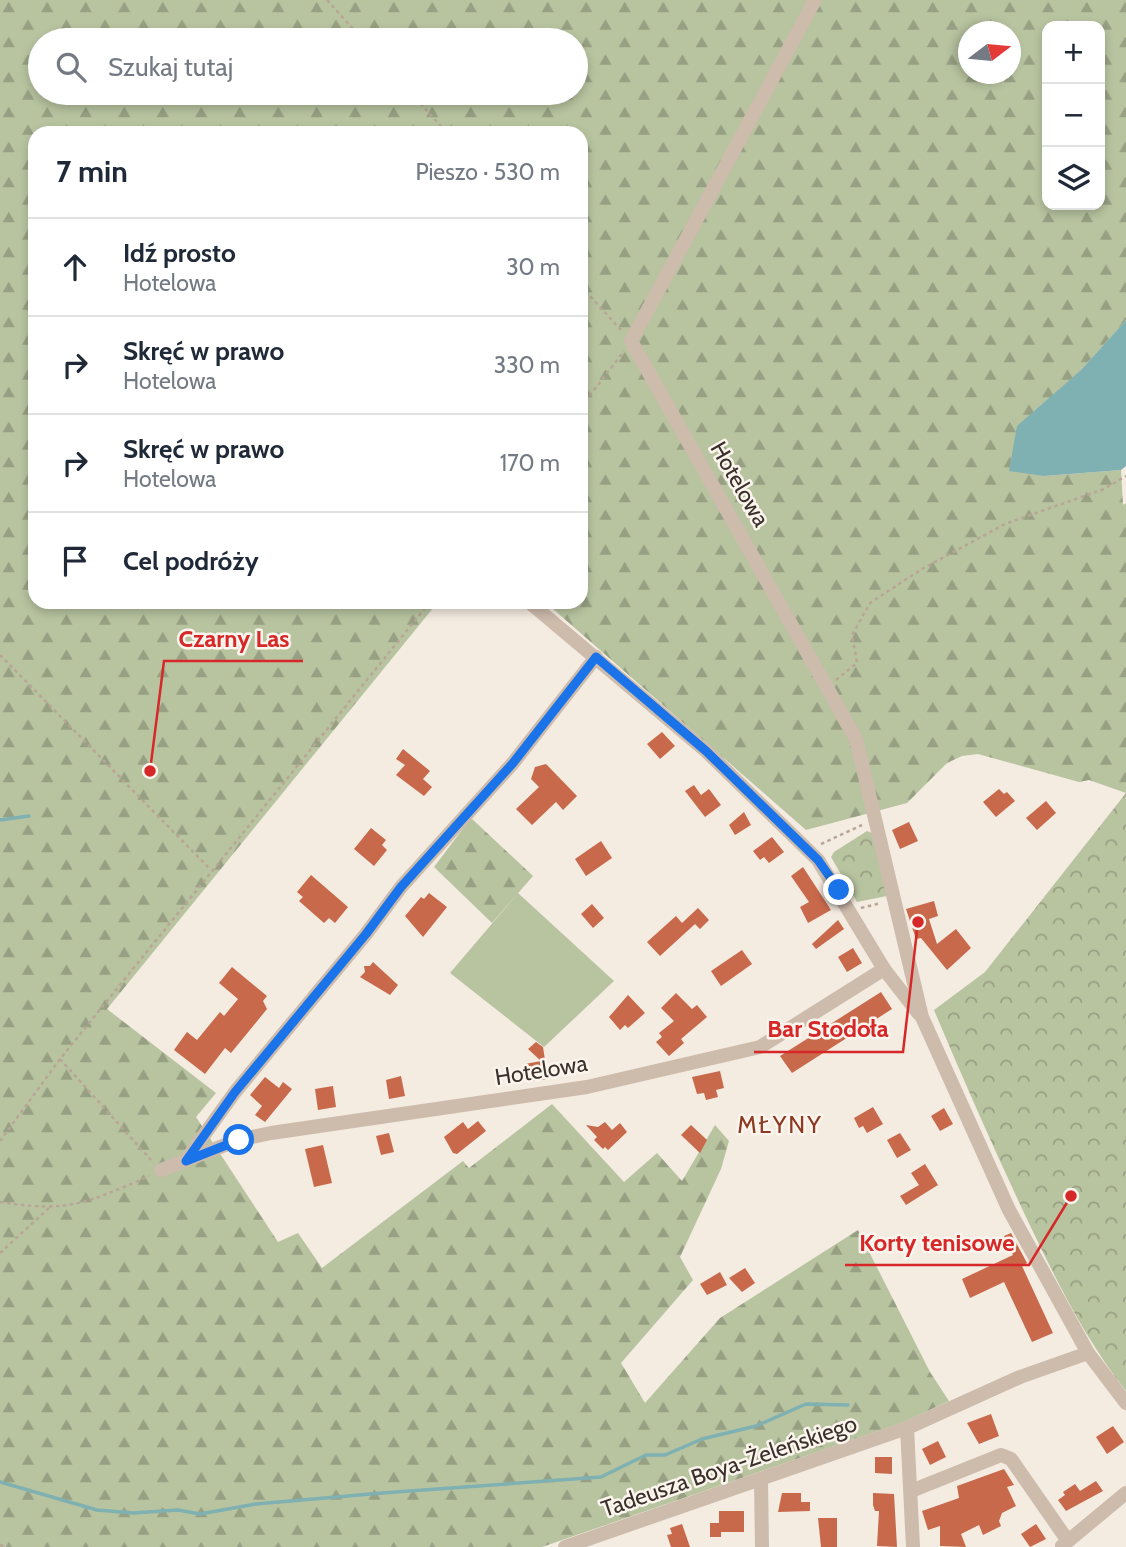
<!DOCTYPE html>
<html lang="pl">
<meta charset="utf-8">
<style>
body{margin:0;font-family:Cabin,sans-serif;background:#f6f6f7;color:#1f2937}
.controls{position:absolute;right:21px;top:21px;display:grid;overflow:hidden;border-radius:14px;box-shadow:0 4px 10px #0003}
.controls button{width:63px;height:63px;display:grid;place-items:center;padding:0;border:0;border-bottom:2px solid #e0e1e3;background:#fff;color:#1f2937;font:35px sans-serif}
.compass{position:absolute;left:958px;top:21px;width:63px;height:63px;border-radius:50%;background:#fff;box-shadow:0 4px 10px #0003;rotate:74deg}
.stop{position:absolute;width:21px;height:21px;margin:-16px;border:5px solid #1a73e8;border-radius:50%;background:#fff}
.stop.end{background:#1a73e8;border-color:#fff;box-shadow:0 2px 7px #0008}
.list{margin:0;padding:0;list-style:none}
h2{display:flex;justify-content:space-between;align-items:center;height:91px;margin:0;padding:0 28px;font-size:30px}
h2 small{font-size:23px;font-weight:400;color:#747a83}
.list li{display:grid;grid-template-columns:46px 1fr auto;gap:21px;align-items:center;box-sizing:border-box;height:98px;padding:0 28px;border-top:2px solid #e0e1e3}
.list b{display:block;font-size:26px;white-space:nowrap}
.list p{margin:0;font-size:23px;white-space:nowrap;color:#747a83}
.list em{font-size:23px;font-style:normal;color:#747a83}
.icon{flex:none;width:38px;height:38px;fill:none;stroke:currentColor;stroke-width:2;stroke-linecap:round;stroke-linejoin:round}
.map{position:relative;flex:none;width:1126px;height:1547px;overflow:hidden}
.search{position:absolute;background:#fff;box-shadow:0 4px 10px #0003;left:28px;top:28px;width:560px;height:77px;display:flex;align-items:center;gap:18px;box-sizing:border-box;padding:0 24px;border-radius:38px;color:#747a83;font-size:26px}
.panel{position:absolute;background:#fff;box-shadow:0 4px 10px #0003;left:28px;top:126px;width:560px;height:483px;border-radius:21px}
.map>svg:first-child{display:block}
.grass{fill:#b8c4a0}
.forest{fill:url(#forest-firs);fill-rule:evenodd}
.park{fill:url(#park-crowns)}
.water{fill:#7fb0b2}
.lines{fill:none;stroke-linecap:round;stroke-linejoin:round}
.stream{stroke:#7fb0b2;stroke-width:3.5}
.building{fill:#c8694b}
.path{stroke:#b9a596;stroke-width:2.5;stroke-dasharray:3.5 3.5;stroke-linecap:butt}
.minor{stroke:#cdbbac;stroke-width:14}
.route{stroke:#1a73e8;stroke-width:9}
.labels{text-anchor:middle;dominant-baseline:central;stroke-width:5;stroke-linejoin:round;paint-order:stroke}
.street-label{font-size:23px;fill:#3b302b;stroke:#fbf5ee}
.neighbourhood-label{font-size:24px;letter-spacing:2px;fill:#8c3b22;stroke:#fbf5ee}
.leader{fill:none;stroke:#d62828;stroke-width:2.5}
.callout-dot{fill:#d62828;stroke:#fbf5ee;stroke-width:2.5}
.callout-label{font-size:24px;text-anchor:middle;font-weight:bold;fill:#d62828;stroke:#fbf5ee;stroke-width:5;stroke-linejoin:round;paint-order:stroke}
</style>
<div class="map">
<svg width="1126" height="1547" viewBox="0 0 1126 1547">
<defs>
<pattern id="forest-firs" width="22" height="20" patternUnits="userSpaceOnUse" patternTransform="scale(1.75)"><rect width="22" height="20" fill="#b8c4a0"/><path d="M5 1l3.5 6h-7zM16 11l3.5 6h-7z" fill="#97a083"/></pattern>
<pattern id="park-crowns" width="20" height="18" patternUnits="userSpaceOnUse" patternTransform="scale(1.75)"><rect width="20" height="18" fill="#b8c4a0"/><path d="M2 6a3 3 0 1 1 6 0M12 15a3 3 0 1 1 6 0" fill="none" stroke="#97a083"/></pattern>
</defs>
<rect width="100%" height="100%" fill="#f4ebe1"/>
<polygon class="grass" points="518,893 614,981 544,1047 450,973"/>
<g class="forest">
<path d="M0 0H1126V320L1080 371 1044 476 1121 470 1123 505 1126 503V793L1089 780 1079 782 978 754 962 756 947 763 907 803 806 830 545 602H581V133H35V602H438L107 1009 216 1093 196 1117 278 1242 298 1233 322 1268 463 1161 469 1168 552 1104 624 1182 657 1153 682 1181 715 1125 729 1141 721 1169 680 1257 693 1280 621 1363 645 1403 720 1318 858 1230 930 1372 949 1401 904 1422 542 1547H0ZM1047 26H1100V205H1047ZM968 32H1010V74H968ZM40 40H576V93H40Z"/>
<polygon points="471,818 533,876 492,923 434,867"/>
</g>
<g class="park">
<path d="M1126 793V1391C1084 1338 1054 1276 1025 1215 993 1147 963 1079 934 1010L985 972Z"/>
<polygon points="867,831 872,833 887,896 857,902 831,857 834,852"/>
</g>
<polygon class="water" points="1126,320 1126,466 1121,470 1044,476 1009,471 1017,426 1080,371"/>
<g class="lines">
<g class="stream">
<polyline points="0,820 29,816"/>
<polyline points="0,1482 97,1510 133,1513 178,1510 200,1514 256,1504 382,1493 601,1477 646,1455 665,1455 702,1439 756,1426 806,1404 848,1405"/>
</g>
</g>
<g class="building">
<polygon points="662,732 675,746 660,759 647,744"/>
<polygon points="403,749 430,771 423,779 432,787 424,796 396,775 405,765 396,759"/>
<polygon points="546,764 577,796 563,810 556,802 532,825 516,809 539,787 531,779 535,767"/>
<polygon points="694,785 701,795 709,789 721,805 705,817 685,791"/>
<polygon points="999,789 1004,794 1007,792 1015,801 996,817 983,802"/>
<polygon points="1046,801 1056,813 1037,830 1026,818"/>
<polygon points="744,812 751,825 735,835 729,825"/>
<polygon points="909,822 918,841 900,849 892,830"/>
<polygon points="371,828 386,840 382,845 387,850 374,866 354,849"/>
<polygon points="772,837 784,852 769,863 764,857 760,860 753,851"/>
<polygon points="601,841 612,858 586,876 575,859"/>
<polygon points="803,867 831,910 808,923 800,907 809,902 791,876"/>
<polygon points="311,875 348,907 335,923 329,918 324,923 299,901 303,897 297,892"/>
<polygon points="429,893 447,907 423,937 405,916 421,897 424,899"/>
<polygon points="934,901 938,916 929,919 937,944 956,929 971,948 947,970 921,938 916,939 906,909"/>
<polygon points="592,904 604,918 593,928 581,914"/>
<polygon points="698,908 709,920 700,929 695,924 660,956 647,942 676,916 682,923"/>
<polygon points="838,920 844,929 816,949 812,944"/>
<polygon points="853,948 862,963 847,972 838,957"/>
<polygon points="742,950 752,964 721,986 711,971"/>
<polygon points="373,962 398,985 390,995 360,977 365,972 364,966 370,966"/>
<polygon points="232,967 267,996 263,1001 267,1009 231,1053 225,1048 205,1074 174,1050 187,1032 197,1040 220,1012 224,1016 238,999 219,983"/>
<polygon points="881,992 892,1009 792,1073 780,1056"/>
<polygon points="676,993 692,1009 697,1005 707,1017 681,1039 684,1043 669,1056 656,1042 662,1037 659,1033 674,1021 661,1008"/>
<polygon points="628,995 645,1013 628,1028 625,1025 620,1030 609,1017"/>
<polygon points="536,1042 543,1047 548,1079 528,1082 525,1064 541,1061 528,1049"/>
<polygon points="720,1071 724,1088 716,1090 718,1097 706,1100 704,1093 697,1094 692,1077"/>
<polygon points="401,1076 405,1096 389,1099 386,1080"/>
<polygon points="265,1077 279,1088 283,1082 292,1089 265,1122 255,1115 262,1106 250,1095"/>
<polygon points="333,1086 336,1107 318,1110 315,1089"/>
<polygon points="873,1107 883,1124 867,1133 863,1126 859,1128 854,1118"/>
<polygon points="944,1108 953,1124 940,1131 931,1116"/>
<polygon points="478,1121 486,1131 457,1154 453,1153 444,1137 463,1122 468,1129"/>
<polygon points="605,1122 612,1130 620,1123 627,1132 608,1150 605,1147 603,1149 594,1140 597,1137 586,1125 598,1127"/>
<polygon points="691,1125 707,1140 700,1153 681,1135"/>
<polygon points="389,1133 394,1152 381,1155 376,1136"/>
<polygon points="900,1133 911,1150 897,1158 887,1140"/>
<polygon points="323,1145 332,1183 314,1187 305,1149"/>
<polygon points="925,1164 938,1185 906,1205 900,1196 919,1185 911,1173"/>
<polygon points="1011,1233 1027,1263 1022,1266 1053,1333 1032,1342 1004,1282 970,1298 962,1279 1013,1255 1004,1236"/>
<polygon points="745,1268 755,1283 742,1292 729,1278"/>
<polygon points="720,1272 727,1285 707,1295 700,1284"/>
<polygon points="991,1414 999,1436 979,1444 967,1423"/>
<polygon points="1113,1426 1124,1442 1107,1454 1096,1437"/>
<polygon points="938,1441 946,1457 930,1465 922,1449"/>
<polygon points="875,1457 892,1457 892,1474 875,1473"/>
<polygon points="1004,1469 1014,1485 1007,1487 1016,1506 1002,1513 999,1521 1001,1526 983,1535 979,1525 961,1534 966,1547 940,1546 940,1526 928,1530 922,1511 959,1498 957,1486"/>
<polygon points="1096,1481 1103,1491 1066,1511 1058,1500 1065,1495 1063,1492 1075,1484 1080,1491"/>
<polygon points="782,1493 801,1493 801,1502 810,1502 810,1511 778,1512"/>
<polygon points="873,1493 894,1494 897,1547 877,1546 879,1511 875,1511 873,1505"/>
<polygon points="719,1511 744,1511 744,1532 721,1532 721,1537 710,1537 710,1523 719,1523"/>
<polygon points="818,1518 837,1518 837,1547 821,1547"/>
<polygon points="682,1524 690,1547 671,1547 667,1535 672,1534 670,1528"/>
<polygon points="1036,1524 1046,1539 1030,1547 1021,1534"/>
</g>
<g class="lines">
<g class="path">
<polyline points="327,0 363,40"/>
<polyline points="411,93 447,133"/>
<polyline points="581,286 621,330"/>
<polyline points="581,407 624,351"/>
<polyline points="0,655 211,870"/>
<polyline points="836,680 857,663 852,635 870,603 922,569 1005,524 1104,489 1126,476"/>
<polyline points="821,844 862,825"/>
<polyline points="861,908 881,903"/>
<polyline points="60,1059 151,1160"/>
<polyline points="0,1141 60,1059 430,602"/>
<path d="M0 1202C69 1213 87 1203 149 1176"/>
<polyline points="0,1253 49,1208"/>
<polyline points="0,1545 8,1547"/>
</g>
<g class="minor">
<polyline points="815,0 631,341 856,739 922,1017 1009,1210 1088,1353 1126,1403"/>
<polyline points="529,602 706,751 818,860 884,969 919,1014"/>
<polyline points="186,1160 235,1092 366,934 401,887 513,763 596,657"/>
<polyline points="161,1170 238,1140 271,1133 587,1087 760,1047 884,969"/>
<polyline points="907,1428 1020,1377 1088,1353"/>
<polyline points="761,1479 762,1547"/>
<polyline points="911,1491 1001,1455 1011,1459 1068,1541"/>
<polyline points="1062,1546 1126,1493"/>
<polyline points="565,1547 907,1428 913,1547"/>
</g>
</g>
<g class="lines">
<polyline class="route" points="239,1140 186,1161 235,1092 366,934 401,887 513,763 596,657 706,751 818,860 839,890"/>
</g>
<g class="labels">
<g class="street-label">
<text transform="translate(740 484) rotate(60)">Hotelowa</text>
<text transform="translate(541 1070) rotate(-9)">Hotelowa</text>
<text transform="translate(729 1466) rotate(-19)">Tadeusza Boya-Żeleńskiego</text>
</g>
<g class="neighbourhood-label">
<text x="780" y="1124">MŁYNY</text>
</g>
</g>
<path class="leader" d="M150 771L164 661H303M918 922L903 1052H754M1071 1196L1029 1265H845"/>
<g class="callout-dot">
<circle cx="150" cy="771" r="7"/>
<circle cx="918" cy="922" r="7"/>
<circle cx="1071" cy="1196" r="7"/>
</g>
<g class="callout-label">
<text x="234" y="647">Czarny Las</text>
<text x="828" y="1037">Bar Stodoła</text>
<text x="937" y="1251">Korty tenisowe</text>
</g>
</svg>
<div class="controls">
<button>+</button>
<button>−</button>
<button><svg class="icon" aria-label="layers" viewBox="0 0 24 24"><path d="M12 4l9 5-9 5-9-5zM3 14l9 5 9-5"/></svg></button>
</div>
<svg class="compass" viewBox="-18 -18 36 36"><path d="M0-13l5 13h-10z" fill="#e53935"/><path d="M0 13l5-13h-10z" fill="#747a83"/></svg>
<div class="stop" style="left:239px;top:1140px"></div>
<div class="stop end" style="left:839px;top:890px"></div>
<div class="search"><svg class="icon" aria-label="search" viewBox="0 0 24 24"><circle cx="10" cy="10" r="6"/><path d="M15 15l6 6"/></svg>Szukaj tutaj</div>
<section class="panel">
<h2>7 min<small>Pieszo · 530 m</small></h2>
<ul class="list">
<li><svg class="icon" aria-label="ahead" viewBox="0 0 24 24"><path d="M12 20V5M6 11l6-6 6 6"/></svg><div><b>Idź prosto</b><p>Hotelowa</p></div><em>30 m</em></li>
<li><svg class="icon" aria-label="right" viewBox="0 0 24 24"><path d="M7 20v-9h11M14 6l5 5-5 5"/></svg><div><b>Skręć w prawo</b><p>Hotelowa</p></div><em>330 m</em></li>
<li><svg class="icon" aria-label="right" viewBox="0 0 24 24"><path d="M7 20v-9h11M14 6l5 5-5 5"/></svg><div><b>Skręć w prawo</b><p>Hotelowa</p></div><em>170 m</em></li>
<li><svg class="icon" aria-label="arrive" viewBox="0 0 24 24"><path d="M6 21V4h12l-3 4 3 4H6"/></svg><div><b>Cel podróży</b></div></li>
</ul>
</section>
</div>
